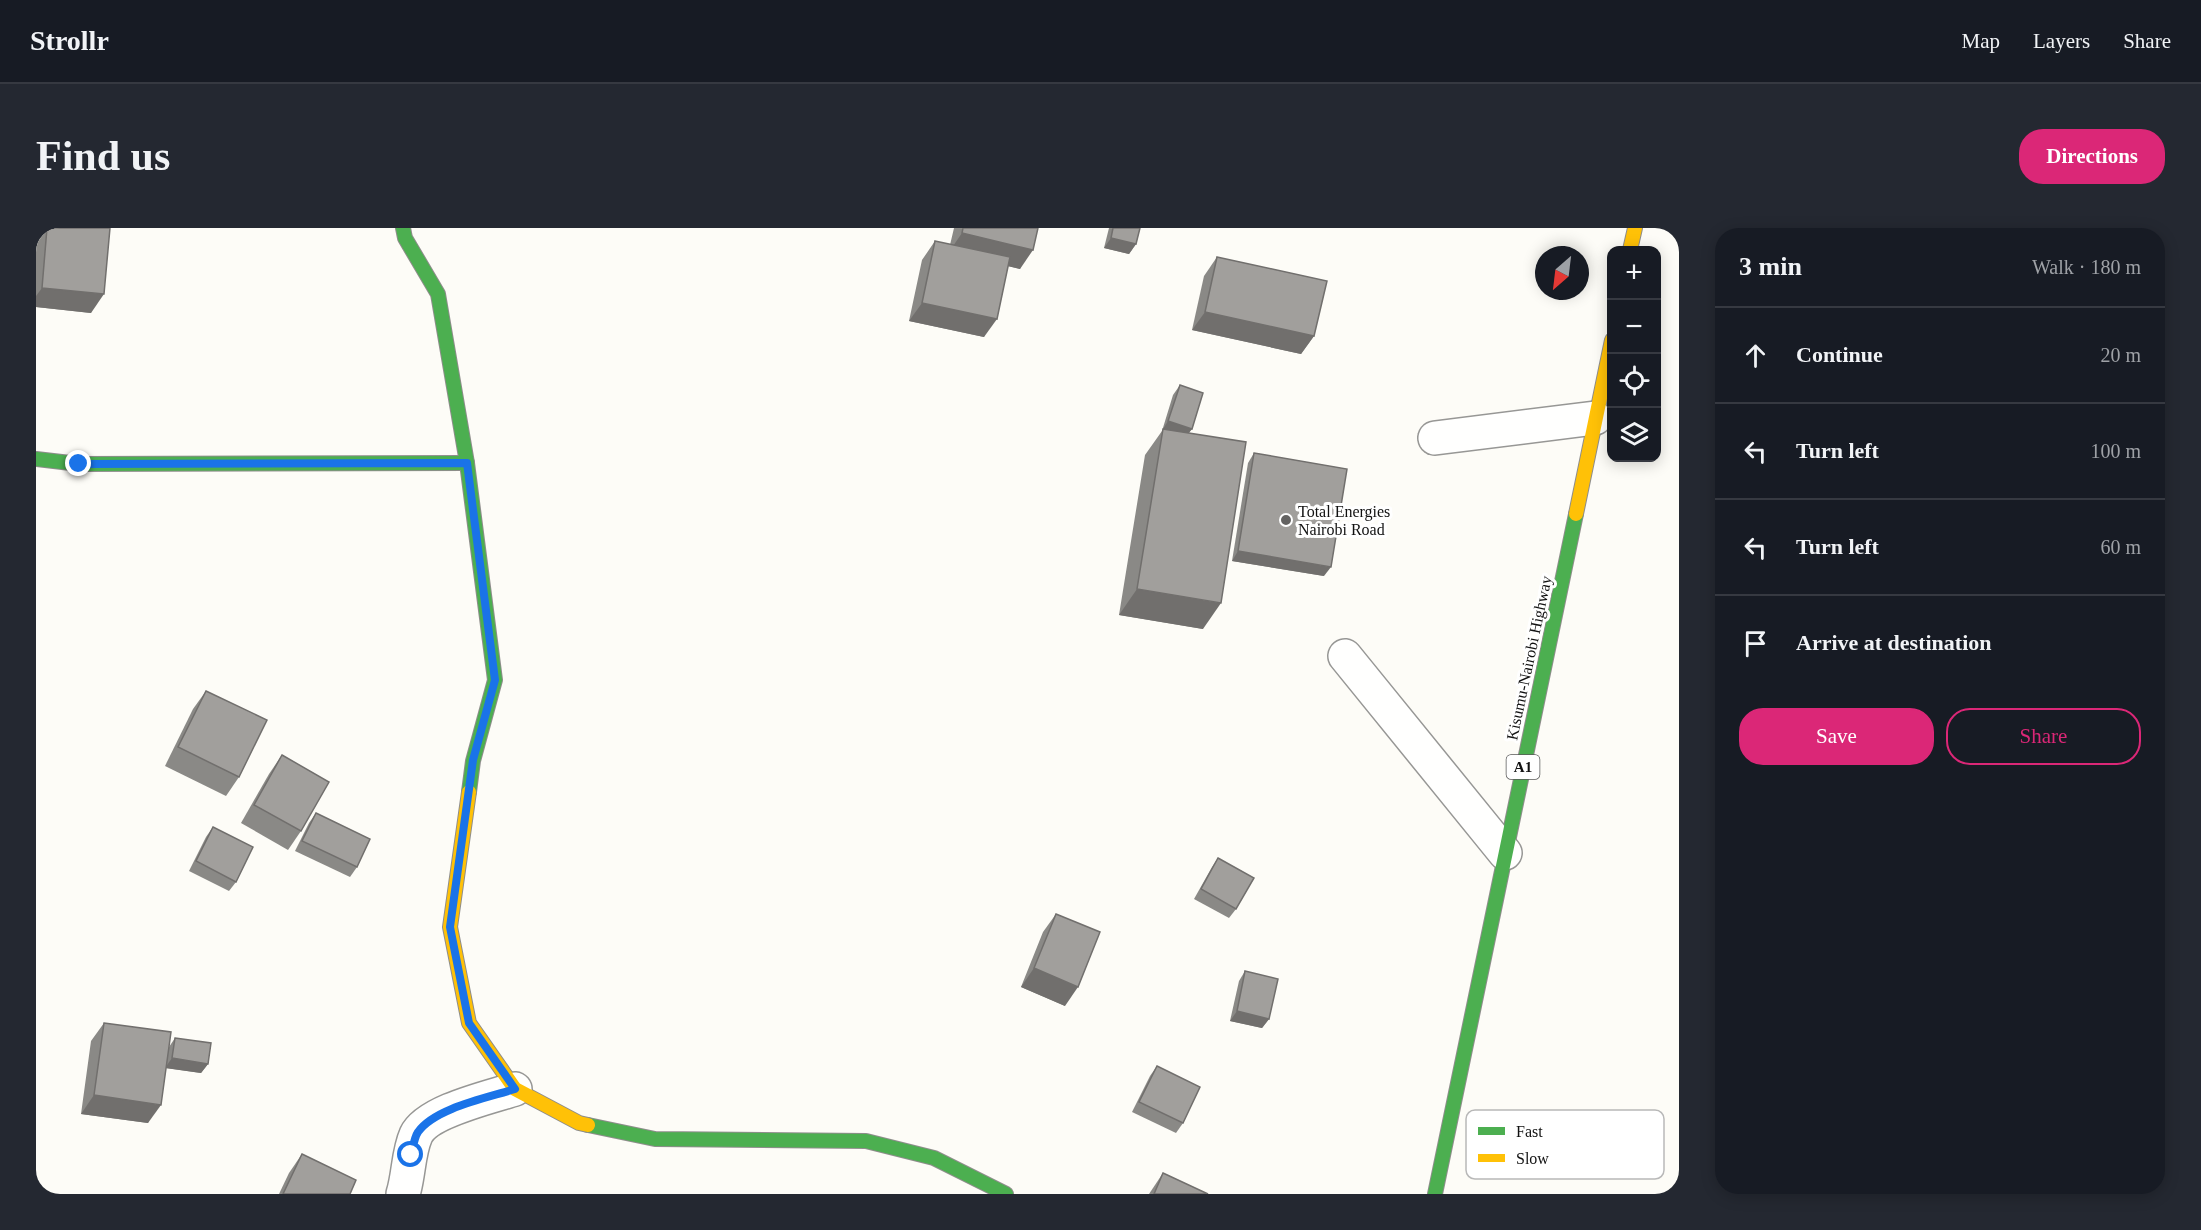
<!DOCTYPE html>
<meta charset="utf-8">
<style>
body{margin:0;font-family:"Times New Roman",serif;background:#242831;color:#f1f3f6}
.controls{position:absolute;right:18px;top:18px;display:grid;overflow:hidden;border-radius:12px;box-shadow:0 3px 15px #0003}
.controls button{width:54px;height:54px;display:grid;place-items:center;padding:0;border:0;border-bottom:2px solid #363941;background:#171b24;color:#f1f3f6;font:30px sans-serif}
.compass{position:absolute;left:1499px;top:18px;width:54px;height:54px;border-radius:50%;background:#171b24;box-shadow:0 3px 15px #0003;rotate:208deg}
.stop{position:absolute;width:18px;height:18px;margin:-14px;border:4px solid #1a73e8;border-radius:50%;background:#fff}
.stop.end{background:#1a73e8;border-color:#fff;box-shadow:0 2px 6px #0008}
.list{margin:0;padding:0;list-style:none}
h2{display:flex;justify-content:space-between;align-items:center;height:78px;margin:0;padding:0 24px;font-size:26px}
h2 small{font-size:20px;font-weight:400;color:#9ea1a6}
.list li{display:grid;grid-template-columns:39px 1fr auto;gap:18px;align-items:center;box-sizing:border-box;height:96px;padding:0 24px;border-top:2px solid #363941}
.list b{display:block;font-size:22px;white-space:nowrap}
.list em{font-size:20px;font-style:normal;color:#9ea1a6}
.actions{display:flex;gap:12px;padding:18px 24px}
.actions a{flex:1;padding:14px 0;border:2px solid #db2777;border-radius:24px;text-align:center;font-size:21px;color:#db2777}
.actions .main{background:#db2777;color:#fff}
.icon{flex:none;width:33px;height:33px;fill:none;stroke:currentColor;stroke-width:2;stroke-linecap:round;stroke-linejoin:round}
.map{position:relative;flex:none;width:1643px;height:966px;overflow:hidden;border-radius:24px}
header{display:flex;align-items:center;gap:36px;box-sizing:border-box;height:84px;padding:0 30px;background:#171b24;border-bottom:2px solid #363941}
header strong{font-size:28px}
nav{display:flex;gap:33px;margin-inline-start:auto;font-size:21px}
.intro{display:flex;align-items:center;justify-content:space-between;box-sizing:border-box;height:144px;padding:0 36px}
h1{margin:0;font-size:42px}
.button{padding:15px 27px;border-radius:24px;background:#db2777;color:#fff;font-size:21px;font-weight:700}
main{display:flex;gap:36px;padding:0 36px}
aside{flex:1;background:#171b24;border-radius:24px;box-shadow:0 3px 15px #0003}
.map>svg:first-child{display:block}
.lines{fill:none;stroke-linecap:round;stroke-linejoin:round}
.street-casing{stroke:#979795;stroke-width:36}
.fast-casing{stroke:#8e8d8b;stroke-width:16}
.slow-casing{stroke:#8e8d8b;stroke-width:16}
.street{stroke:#fffffe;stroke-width:33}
.fast{stroke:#4caf50;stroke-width:14}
.slow{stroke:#ffc107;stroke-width:14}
.wall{fill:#8a8986}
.shaded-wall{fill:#716f6d}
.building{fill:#a19f9c;stroke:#716f6d;stroke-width:1.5}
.route{stroke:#1a73e8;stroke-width:8}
.poi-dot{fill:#646362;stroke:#fff;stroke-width:2}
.labels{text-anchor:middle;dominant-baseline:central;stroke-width:6;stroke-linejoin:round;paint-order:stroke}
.shield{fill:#fff;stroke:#585858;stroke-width:1.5}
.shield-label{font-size:15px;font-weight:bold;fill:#111}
.poi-label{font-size:16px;fill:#111;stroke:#fff;text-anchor:start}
.street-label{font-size:16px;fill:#111;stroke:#fff}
.key{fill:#fff;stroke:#b8b8b8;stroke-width:1.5}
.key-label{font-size:16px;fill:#111}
</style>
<header>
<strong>Strollr</strong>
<nav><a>Map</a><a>Layers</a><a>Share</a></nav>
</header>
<div class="intro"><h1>Find us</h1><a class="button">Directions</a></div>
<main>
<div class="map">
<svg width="1643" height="966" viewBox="0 0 1643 966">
<rect width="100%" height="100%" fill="#fdfcf7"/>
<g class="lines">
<defs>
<g id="street">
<polyline points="1399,210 1559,190"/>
<polyline points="1309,428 1469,625"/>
<path d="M367 966C373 947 372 925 380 907 391 883 455 869 479 861"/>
</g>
<g id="fast">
<polyline points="367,0 369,10 402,66 431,235 459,452 437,533 433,564"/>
<polyline points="0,231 43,236 431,235"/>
<polyline points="552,897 619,911 830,913 898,930 970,966"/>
<polyline points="1399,966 1540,286"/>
</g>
<g id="slow">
<polyline points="1594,22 1599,0"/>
<polyline points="1540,286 1576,112"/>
<polyline points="433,564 414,699 433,795 479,861 543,895 552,897"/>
</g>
</defs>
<use href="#street" class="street-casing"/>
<use href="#fast" class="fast-casing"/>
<use href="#slow" class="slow-casing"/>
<use href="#street" class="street"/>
<use href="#fast" class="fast"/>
<use href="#slow" class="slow"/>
</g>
<g class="wall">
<polygon points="4,0 74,0 55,85 0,79 0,5"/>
<polygon points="918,0 1002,0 984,41 972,38 948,109 873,93 886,32 899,13 914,17"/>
<polygon points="1073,0 1104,0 1100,16 1093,26 1068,20"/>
<polygon points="1181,29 1278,108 1265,126 1156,102 1168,48"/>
<polygon points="1144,157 1156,201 1152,205 1167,401 1083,387 1109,227 1126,203 1137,167"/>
<polygon points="1218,225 1288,348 1196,333 1212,235"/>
<polygon points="170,463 203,549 190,568 129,538 157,481"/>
<polygon points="246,527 265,603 252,622 205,595 233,546"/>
<polygon points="280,585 321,639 314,649 259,623 273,595"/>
<polygon points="177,599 200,654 193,663 153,643 170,609"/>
<polygon points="1182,630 1200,681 1193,690 1158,671 1176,639"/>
<polygon points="1020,686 1029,778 985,759 1007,704"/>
<polygon points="1209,743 1233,791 1226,800 1194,793 1203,753"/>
<polygon points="68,795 133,819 139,810 172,836 165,845 130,840 112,895 45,886 55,813"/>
<polygon points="1121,838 1147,895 1140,905 1096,884 1114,848"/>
<polygon points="266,926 314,966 243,966 253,945"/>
<polygon points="1127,945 1172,966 1113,966"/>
</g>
<g class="shaded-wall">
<polygon points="926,5 997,22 984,41 913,24"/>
<polygon points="1075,10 1100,16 1093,26 1068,20"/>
<polygon points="6,60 68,66 55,85 0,79 0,68"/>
<polygon points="886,75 961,91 948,109 873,93"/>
<polygon points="1169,84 1278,108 1265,126 1156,102"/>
<polygon points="1132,193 1156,201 1149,210 1127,201"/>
<polygon points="1202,323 1295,339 1288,348 1196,333"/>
<polygon points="1101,361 1185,375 1167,401 1083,387"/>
<polygon points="998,740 1042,759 1029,778 985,759"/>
<polygon points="1201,783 1233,791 1226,800 1194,793"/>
<polygon points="136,830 172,836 165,845 129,840"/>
<polygon points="58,867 125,877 112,895 45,886"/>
</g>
<g class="building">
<polygon points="11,0 74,0 68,66 6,60"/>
<polygon points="927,0 1002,0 997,22 926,5"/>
<polygon points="1077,0 1104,0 1100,16 1075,10"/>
<polygon points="899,13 974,29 961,91 886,75"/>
<polygon points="1181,29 1291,53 1278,108 1169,84"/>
<polygon points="1144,157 1167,165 1156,201 1132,193"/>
<polygon points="1127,201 1210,214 1185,375 1101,361"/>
<polygon points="1218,225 1311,241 1295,339 1202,323"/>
<polygon points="170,463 231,492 203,549 142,519"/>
<polygon points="246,527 293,554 265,603 218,577"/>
<polygon points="280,585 334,611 321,639 266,613"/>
<polygon points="177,599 217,619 200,654 160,633"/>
<polygon points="1182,630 1218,650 1200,681 1165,661"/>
<polygon points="1020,686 1064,704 1042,759 998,740"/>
<polygon points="1209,743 1242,751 1233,791 1201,783"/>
<polygon points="68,795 135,804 125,877 58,867"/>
<polygon points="139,810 175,815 172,836 136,830"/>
<polygon points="1121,838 1164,859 1147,895 1103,874"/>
<polygon points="266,926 320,952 314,966 247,966"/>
<polygon points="1127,945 1172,966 1118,966"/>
</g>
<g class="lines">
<path class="route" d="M43 236 431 235 459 452 437 532 414 699 433 795 479 861C451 870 399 880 382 904 378 910 377 920 375 927"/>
</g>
<circle class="poi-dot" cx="1250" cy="292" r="6"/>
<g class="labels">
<rect class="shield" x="1470.5" y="527" width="33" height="24" rx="4.5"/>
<g class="shield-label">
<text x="1487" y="539">A1</text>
</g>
<g class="poi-label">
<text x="1262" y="283">Total Energies<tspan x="1262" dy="18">Nairobi Road</tspan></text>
</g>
<g class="street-label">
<text transform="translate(1493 430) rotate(-78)">Kisumu-Nairobi Highway</text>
</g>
</g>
<rect x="1430" y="882" width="198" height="69" rx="9" class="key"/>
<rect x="1442" y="899" width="27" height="8" fill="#4caf50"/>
<rect x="1442" y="926" width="27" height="8" fill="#ffc107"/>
<g class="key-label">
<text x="1480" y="909">Fast</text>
<text x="1480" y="936">Slow</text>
</g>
</svg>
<div class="controls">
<button>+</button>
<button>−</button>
<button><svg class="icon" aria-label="locate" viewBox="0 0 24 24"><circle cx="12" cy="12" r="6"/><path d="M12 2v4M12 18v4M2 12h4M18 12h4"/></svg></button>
<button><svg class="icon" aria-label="layers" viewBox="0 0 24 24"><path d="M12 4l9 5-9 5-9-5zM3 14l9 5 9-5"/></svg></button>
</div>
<svg class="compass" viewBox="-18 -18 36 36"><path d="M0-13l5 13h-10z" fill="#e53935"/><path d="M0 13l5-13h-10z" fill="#9ea1a6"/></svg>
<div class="stop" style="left:375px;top:927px"></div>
<div class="stop end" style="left:43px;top:236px"></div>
</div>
<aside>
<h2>3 min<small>Walk · 180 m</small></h2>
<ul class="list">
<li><svg class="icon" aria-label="ahead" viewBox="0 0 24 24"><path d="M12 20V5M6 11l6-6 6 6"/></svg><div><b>Continue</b></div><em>20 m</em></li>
<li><svg class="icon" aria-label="left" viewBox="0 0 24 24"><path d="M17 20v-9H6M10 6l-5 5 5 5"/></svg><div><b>Turn left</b></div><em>100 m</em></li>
<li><svg class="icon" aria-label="left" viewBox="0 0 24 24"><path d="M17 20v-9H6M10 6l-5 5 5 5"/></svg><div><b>Turn left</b></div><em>60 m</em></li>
<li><svg class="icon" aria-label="arrive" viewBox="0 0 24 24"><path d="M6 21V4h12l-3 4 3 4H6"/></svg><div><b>Arrive at destination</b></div></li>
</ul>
<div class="actions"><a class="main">Save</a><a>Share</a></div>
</aside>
</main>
